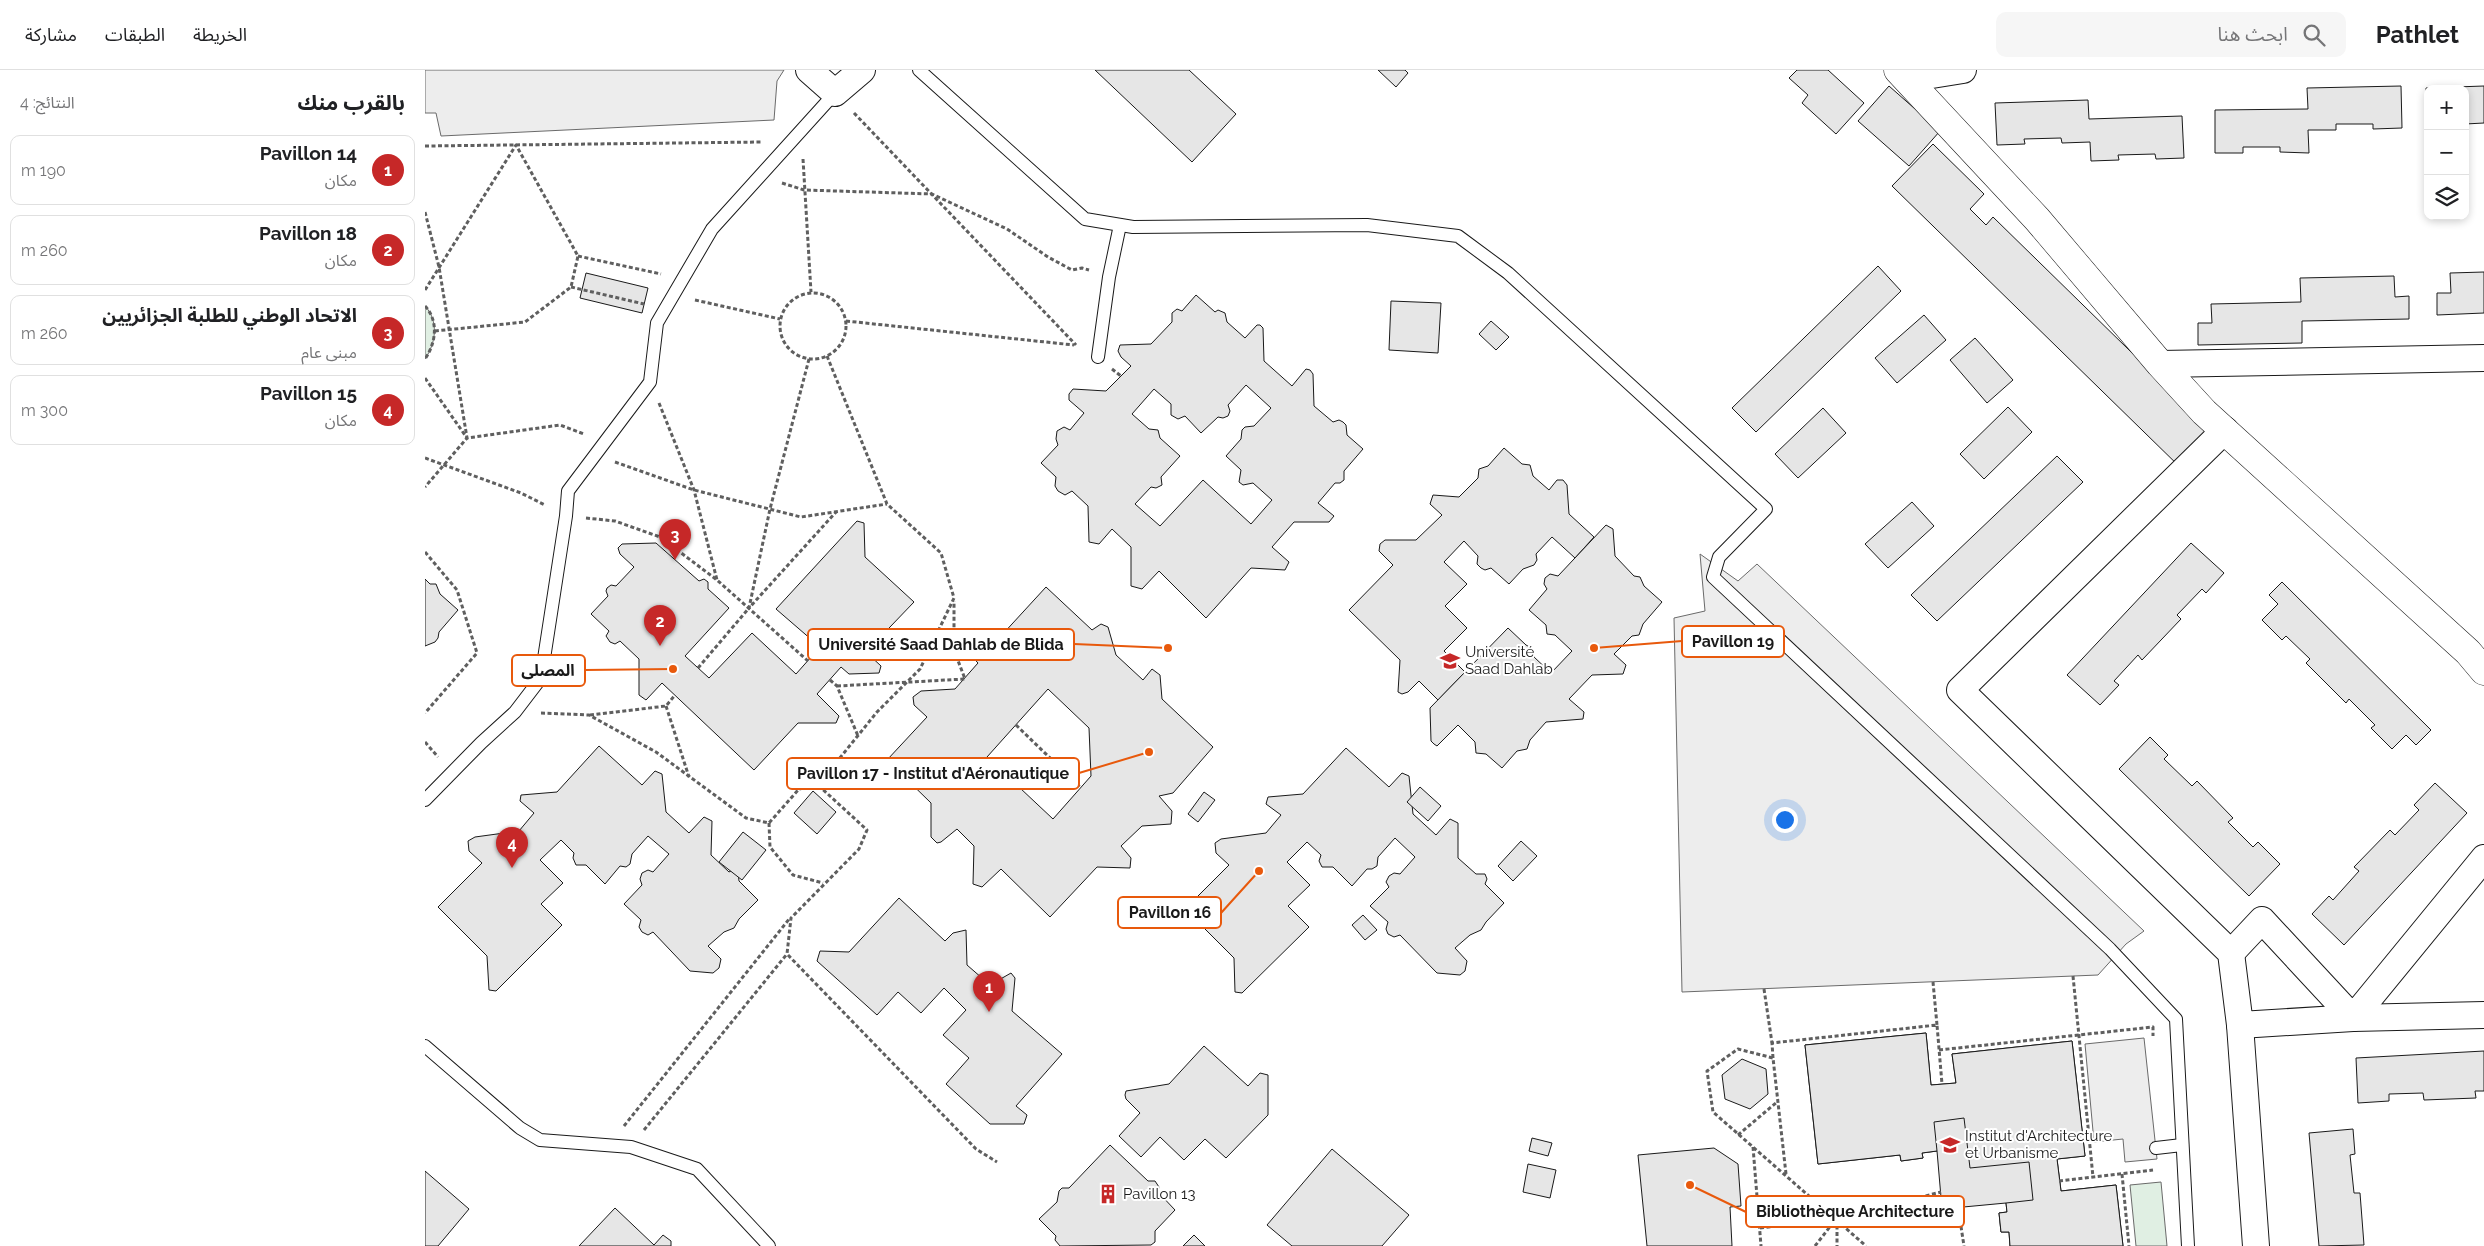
<!DOCTYPE html>
<html lang="ar">
<meta charset="utf-8">
<style>
body{margin:0;font-family:Raleway,"Noto Sans Arabic",sans-serif;background:#f6f6f6;color:#202124;direction:rtl}
.controls{position:absolute;right:15px;top:15px;display:grid;overflow:hidden;border-radius:10px;box-shadow:0 2px 8px #0003}
.controls button{width:45px;height:45px;display:grid;place-items:center;padding:0;border:0;border-bottom:1px solid #e0e0e0;background:#fff;color:#202124;font:25px sans-serif}
.you{position:absolute;left:1359px;top:749px;width:18px;height:18px;margin:-12px;border:4px solid #fff;border-radius:50%;background:#1a73e8;box-shadow:0 0 0 8px #1a73e833}
.badge{display:grid;place-items:center;width:32px;height:32px;border-radius:50%;background:#c62828;color:#fff;font-size:16px;font-weight:700}
.pin{position:absolute;translate:-50% -41px;filter:drop-shadow(0 1px 2px #0008)}
.pin::after{content:'';position:absolute;top:26px;width:18px;height:15px;background:inherit;clip-path:polygon(0 0,100% 0,50% 100%)}
.list{margin:0;padding:0;list-style:none}
h2{display:flex;justify-content:space-between;align-items:center;height:65px;margin:0;padding:0 20px;font-size:21px}
h2 small{font-size:16px;font-weight:400;color:#757577}
.list li{display:grid;grid-template-columns:32px 1fr auto;gap:15px;align-items:center;box-sizing:border-box;height:70px;margin:0 10px 10px;padding:0 10px;border:1px solid #e0e0e0;border-radius:10px}
.list b{display:block;font-size:19px;white-space:nowrap}
.list p{margin:0;font-size:16px;white-space:nowrap;color:#757577}
.list em{font-size:16px;font-style:normal;color:#757577}
.icon{flex:none;width:28px;height:28px;fill:none;stroke:currentColor;stroke-width:2;stroke-linecap:round;stroke-linejoin:round}
.map{position:relative;flex:none;width:2059px;height:1176px;overflow:hidden;direction:ltr}
header{display:flex;align-items:center;gap:30px;box-sizing:border-box;height:70px;padding:0 25px;background:#fff;border-bottom:1px solid #e0e0e0}
header strong{font-size:24px}
nav{display:flex;gap:28px;margin-inline-start:auto;font-size:18px}
.search{width:350px;height:45px;background:#f6f6f6;display:flex;align-items:center;gap:12px;box-sizing:border-box;padding:0 18px;border-radius:10px;color:#757577;font-size:19px}
main{display:flex}
aside{flex:1;background:#fff}
.map>svg:first-child{display:block}
.green{fill:#e0efe3;stroke:#6a6a6a}
.parking{fill:#ededed;stroke:#6a6a6a}
.building{fill:#e6e6e6;stroke:#1a1a1a;fill-rule:evenodd}
.lines{fill:none;stroke-linecap:round;stroke-linejoin:round}
.service-casing{stroke:#1a1a1a;stroke-width:14}
.minor-casing{stroke:#1a1a1a;stroke-width:28}
.tertiary-casing{stroke:#1a1a1a;stroke-width:29}
.path{stroke:#5f5f5f;stroke-width:3;stroke-dasharray:4 2.5;stroke-linecap:butt}
.service{stroke:#fff;stroke-width:12}
.minor{stroke:#fff;stroke-width:26}
.tertiary{stroke:#fff;stroke-width:28}
.labels{text-anchor:middle;dominant-baseline:central;stroke-width:4;stroke-linejoin:round;paint-order:stroke}
.poi-label{font-size:15px;fill:#1a1a1a;stroke:#fff;text-anchor:start}
.leader{fill:none;stroke:#e8590c;stroke-width:2}
.callout-dot{fill:#e8590c;stroke:#fff;stroke-width:2}
.callout{fill:#fff;stroke:#e8590c;stroke-width:2}
.callout-label{font-size:16px;text-anchor:middle;font-weight:bold;fill:#1a1a1a}
</style>
<header>
<strong>Pathlet</strong>
<div class="search"><svg class="icon" aria-label="search" viewBox="0 0 24 24"><circle cx="10" cy="10" r="6"/><path d="M15 15l6 6"/></svg>ابحث هنا</div>
<nav><a>الخريطة</a><a>الطبقات</a><a>مشاركة</a></nav>
</header>
<main>
<div class="map">
<svg width="2059" height="1176" viewBox="0 0 2059 1176">
<rect width="100%" height="100%" fill="#fff"/>
<g class="green">
<path d="M0 236C14 251 11 273 0 289Z"/>
<polygon points="1736,1112 1742,1176 1711,1176 1705,1115"/>
</g>
<g class="parking">
<polygon points="0,0 359,0 352,11 349,50 16,66 11,43 0,43"/>
<polygon points="1275,484 1313,511 1332,494 1719,861 1701,874 1673,905 1257,922 1249,548 1280,541"/>
<polygon points="1719,968 1732,1089 1700,1092 1698,1069 1669,1072 1660,974"/>
</g>
<g class="building">
<polygon points="670,0 764,0 811,44 767,92"/>
<polygon points="953,0 980,0 983,3 971,17"/>
<polygon points="1372,0 1403,0 1439,33 1411,64 1377,33 1383,25 1364,8"/>
<polygon points="1464,16 1515,61 1484,96 1433,51"/>
<polygon points="1976,16 1977,58 1948,59 1948,54 1911,54 1911,60 1883,60 1884,83 1855,82 1855,77 1818,77 1818,83 1790,83 1790,40 1883,39 1882,18"/>
<polygon points="2059,16 2059,53 2040,54 2040,19 2003,19 2003,59 2001,18"/>
<polygon points="1663,30 1664,49 1757,46 1759,88 1731,89 1730,84 1693,85 1694,90 1666,91 1665,72 1637,73 1636,68 1599,69 1600,74 1572,75 1570,33"/>
<polygon points="1508,74 1559,124 1545,139 1561,155 1568,147 1793,367 1760,402 1467,116"/>
<polygon points="1453,196 1476,221 1331,362 1307,338"/>
<polygon points="2059,202 2059,243 2012,245 2012,223 2026,223 2025,203"/>
<polygon points="161,203 223,218 217,243 155,228"/>
<polygon points="1969,206 1970,227 1984,226 1984,249 1877,251 1877,273 1773,275 1773,253 1787,253 1786,234 1876,232 1875,208"/>
<path d="M771 225 790 242 793 240 800 243 802 252 820 268 832 255H835L838 258 839 291 867 316 881 299 885 300 888 304 889 336 908 352 914 350 918 352 921 355 922 365 938 379 919 401V410L915 413H910L893 433 909 446 904 452H869L847 477 864 492 860 500 826 498 781 548 734 501 717 519 706 516V477L687 459 674 474 664 472 663 436 647 421 640 425 633 421 630 416 631 407 616 393 633 375 631 369 632 361 639 357 645 360 659 343 644 330V324L648 319 681 321 706 296 696 287 693 281 695 275 726 274 747 252V243L752 239 757 241ZM821 315 846 338 829 356 820 357 817 360 816 369 801 386 816 400 814 412 818 415 828 413 847 430 826 454 778 410 735 456 710 434 726 417 731 418 737 415 736 407 755 386 735 368 733 360 724 359 707 344 729 319 746 334V345L753 349 760 346 776 363 793 347 798 348 803 346 805 341 803 335Z"/>
<polygon points="966,231 1016,233 1013,283 964,280"/>
<polygon points="1499,245 1521,270 1472,313 1450,288"/>
<polygon points="1066,251 1084,267 1071,280 1054,264"/>
<polygon points="1550,268 1588,310 1562,333 1525,290"/>
<polygon points="1583,337 1607,362 1559,409 1535,384"/>
<polygon points="1398,338 1421,363 1373,408 1350,384"/>
<polygon points="1079,378 1097,394 1105,395 1108,406 1124,420 1132,410 1138,410 1142,415 1144,444 1169,467 1150,488 1127,467 1111,484 1112,490 1109,495 1098,499 1084,514 1066,498 1060,500 1056,498 1052,494 1053,486 1039,471 1019,492 1042,514 1020,536 1042,558 1019,581 1040,602 1013,630 994,611 983,622 977,624 973,622 975,590 924,540 968,495 954,481 955,474 960,470 991,470 1017,445 1005,434 1008,425 1034,427 1053,408 1054,399 1063,396"/>
<polygon points="1632,386 1658,412 1512,551 1486,525"/>
<polygon points="1487,432 1509,456 1463,498 1440,474"/>
<polygon points="432,451 439,453 440,487 489,532 441,582 456,596 454,603 424,604 416,597 392,624 414,646 411,653 373,653 329,700 237,613 221,630 214,625 214,589 195,571 190,574 185,572 181,566 184,561 166,544 183,526 181,521 182,518 186,515 191,516 209,497 195,484 193,478 197,474 231,473 274,511 279,509 283,512 283,519 304,538 260,586 284,608 327,563 371,604 395,577 351,539"/>
<polygon points="1181,455 1188,459 1190,486 1209,506 1215,507 1219,516 1237,532 1218,554 1214,565 1207,566 1189,584 1201,595 1198,604 1167,605 1144,629 1159,642 1158,649 1121,652 1105,670 1102,679 1092,681 1077,698 1061,684 1051,683 1050,672 1033,655 1012,676 1009,674 1006,671 1005,638 1083,558 1101,575 1108,579 1109,587 1126,603 1147,581 1130,565 1122,564 1121,555 1104,540 1122,519 1119,514 1120,508 1125,504 1133,506"/>
<polygon points="1766,473 1799,503 1781,523 1777,519 1752,545 1756,549 1717,590 1713,585 1689,611 1694,615 1675,635 1642,605"/>
<polygon points="0,509 5,514 11,514 15,524 33,540 14,562 13,568 10,572 0,576"/>
<polygon points="1857,512 2006,660 1991,675 1981,665 1967,679 1946,658 1950,655 1924,629 1921,633 1881,593 1885,589 1861,566 1857,570 1837,550 1853,534 1844,525"/>
<path d="M621 517 667 560 676 554 683 557 691 585 718 610 727 599 735 605 737 629 788 677 748 723 734 726 747 741 746 754 717 756 696 776 706 788 705 798 672 797 625 847 576 799 557 817 548 814 549 776 532 759 516 772 512 773 506 767V733L462 690 502 647 489 635 488 627 496 621 530 619 553 593 541 580 546 571 576 566ZM623 619 664 658 666 706 628 749 562 687Z"/>
<polygon points="1725,667 1743,685 1739,689 1767,716 1772,711 1808,748 1803,752 1828,777 1833,772 1855,794 1824,826 1694,699"/>
<polygon points="174,676 217,715 230,701 237,704 241,742 264,763 279,747 287,751 286,785 304,802 308,800 313,802 314,811 333,830 314,849 309,858 299,862 283,876 296,889 294,898 288,903 265,901 228,862 223,865 217,862 214,857 216,850 199,834 217,815 215,809 217,803 223,800 228,802 244,784 223,766 207,784 205,794 201,797 195,796 180,814 161,795 151,795 148,788 149,783 136,770 115,790 138,813 116,834 137,855 71,921 64,920 62,886 13,837 57,793 44,781 43,771 50,767 94,761 109,743 95,731 96,725 132,722"/>
<polygon points="921,678 964,717 977,703 984,706 988,744 1011,765 1025,749 1033,753 1033,788 1051,804 1060,804 1062,809 1060,814 1079,833 1061,852 1056,860 1045,865 1030,878 1042,891 1040,901 1035,905 1012,903 975,865 969,867 963,864 961,859 963,852 945,836 964,817 961,812 964,806 969,803 975,804 990,787 970,768 953,787 952,796 947,799 942,799 927,816 908,797 897,797 894,791 896,785 882,772 862,792 885,815 863,836 884,857 817,923 810,922 809,888 760,839 804,795 791,783 790,773 796,769 841,763 856,745 841,734 843,727 878,724"/>
<polygon points="2010,713 2042,743 1919,875 1887,844 1904,826 1908,830 1934,801 1929,797 1965,760 1970,765 1994,740 1989,735"/>
<polygon points="995,717 1016,736 1003,751 982,732"/>
<polygon points="388,721 411,742 392,764 369,743"/>
<polygon points="779,722 790,730 773,752 763,744"/>
<polygon points="318,762 341,780 317,810 294,792"/>
<polygon points="1096,771 1112,786 1088,811 1073,796"/>
<polygon points="474,828 520,871 528,863 541,860 542,895 565,915 586,903 590,908 587,941 637,984 591,1036 602,1045 599,1054 565,1054 521,1014 544,988 518,965 541,940 519,918 496,943 473,922 452,945 392,891 395,881 424,882"/>
<polygon points="938,845 952,860 940,870 927,855"/>
<path d="M1501 963 1506 1015 1531 1013 1527 984 1647 971 1660 1086 1632 1089 1636 1121 1691 1115 1698 1176H1652L1651 1166 1628 1169V1176H1585L1584 1162H1576L1574 1143 1582 1142 1581 1133 1517 1139 1512 1081 1497 1083 1498 1088 1476 1091 1475 1085 1393 1094 1380 975ZM1605 1023 1608 1048 1585 1051 1582 1026ZM1446 1041 1449 1065 1426 1068 1423 1043Z"/>
<polygon points="1501,963 1506,1015 1531,1013 1527,984 1647,971 1660,1086 1632,1089 1636,1121 1691,1115 1698,1176 1585,1176 1584,1162 1576,1162 1574,1143 1582,1142 1581,1133 1608,1130 1604,1092 1545,1098 1539,1048 1509,1052 1512,1081 1497,1083 1498,1088 1476,1091 1475,1085 1393,1094 1380,975"/>
<polygon points="779,976 823,1016 835,1003 843,1005 843,1045 801,1088 780,1069 759,1090 735,1067 716,1087 694,1066 715,1043 701,1029 700,1025 701,1021 744,1014"/>
<polygon points="2059,981 2059,1021 2050,1021 2051,1028 1999,1030 1998,1023 1964,1024 1964,1031 1933,1033 1931,988"/>
<polygon points="1317,989 1341,999 1343,1024 1325,1039 1300,1029 1297,1005"/>
<polygon points="1928,1059 1930,1084 1925,1085 1929,1123 1935,1123 1939,1175 1894,1176 1884,1063"/>
<polygon points="1107,1068 1127,1073 1123,1086 1104,1081"/>
<polygon points="685,1075 723,1111 730,1111 734,1117 733,1122 750,1140 730,1161 730,1172 726,1175 635,1176 630,1170 631,1166 614,1149 632,1132 634,1121 637,1118 644,1118"/>
<polygon points="1289,1078 1313,1094 1316,1136 1305,1137 1307,1176 1222,1176 1213,1085"/>
<polygon points="907,1079 984,1145 957,1176 867,1176 842,1155"/>
<polygon points="1103,1094 1131,1100 1125,1128 1098,1122"/>
<polygon points="0,1101 44,1139 13,1176 0,1176"/>
<polygon points="190,1138 229,1175 238,1165 246,1171 246,1176 154,1176"/>
<polygon points="769,1165 780,1176 758,1176"/>
</g>
<g class="lines">
<defs>
<g id="service">
<polyline points="494,0 660,149 708,157 942,155 1033,166 1083,203 1341,439 1294,487 1288,507 1685,879 1751,949 1763,1176"/>
<polyline points="673,287 684,207 695,155"/>
<polyline points="0,730 56,673 90,642 116,608 141,446 143,421 225,312 232,253 287,159 410,23"/>
<polyline points="0,976 95,1058 115,1070 206,1077 272,1099 344,1176"/>
<polyline points="1731,1078 1757,1075"/>
</g>
<g id="minor">
<polyline points="384,0 410,23 437,0"/>
<polyline points="1482,9 1538,0"/>
<polyline points="1735,294 2059,288"/>
<polyline points="1800,360 1535,620 1806,883 1815,955 1928,948 2059,945"/>
<polyline points="1806,883 1837,850 1928,948 2059,788"/>
<polyline points="1815,955 1831,1176"/>
</g>
<polyline id="tertiary" points="1473,0 1612,149 1735,294 1779,342 2043,582 2059,601"/>
</defs>
<use href="#service" class="service-casing"/>
<use href="#minor" class="minor-casing"/>
<use href="#tertiary" class="tertiary-casing"/>
<g class="path">
<polyline points="429,43 651,275"/>
<polyline points="0,76 337,72"/>
<polyline points="378,89 386,222"/>
<polyline points="357,113 379,120 507,124 582,159 623,187 647,200 657,198 664,200"/>
<polyline points="0,142 14,197 42,368 135,355 159,364"/>
<polyline points="153,186 236,204"/>
<polyline points="146,217 219,234"/>
<polyline points="0,220 91,75 153,186 146,217 100,252 10,261"/>
<circle cx="388" cy="256" r="33"/>
<polyline points="270,230 355,249"/>
<path d="M0 236C14 251 11 273 0 289"/>
<polyline points="421,251 649,275"/>
<polyline points="402,286 462,434 516,483 529,528 495,599 452,642 393,715 442,760 434,779 366,848 362,884 551,1079 572,1092"/>
<polyline points="384,289 345,439 324,538 411,442"/>
<polyline points="687,299 696,306"/>
<polyline points="0,308 42,368 0,417"/>
<polyline points="234,333 269,420 292,510"/>
<polyline points="0,388 96,423 120,435"/>
<polyline points="190,392 269,420 376,447 462,434"/>
<polyline points="161,448 190,451 235,467 292,510 383,591"/>
<polyline points="0,482 32,520 52,583 0,643"/>
<polyline points="273,598 324,538"/>
<polyline points="405,610 412,616 433,666"/>
<polyline points="412,616 540,609 529,580 529,531"/>
<polyline points="241,636 264,707"/>
<polyline points="116,643 164,645 231,682 321,748 344,753 374,719 393,715"/>
<polyline points="165,645 241,636 250,625"/>
<polyline points="591,655 656,718"/>
<polyline points="0,672 13,687"/>
<polyline points="344,753 345,777 368,805 398,813"/>
<polyline points="1648,906 1668,1107"/>
<polyline points="1508,912 1512,955"/>
<polyline points="1339,919 1347,973"/>
<polyline points="1514,980 1728,957 1728,966"/>
<polyline points="1348,988 1347,973 1512,955 1517,1014"/>
<polyline points="199,1056 365,848"/>
<polyline points="219,1060 362,884"/>
<polyline points="1313,1065 1352,1032"/>
<polyline points="1328,1077 1336,1176"/>
<polyline points="1361,1104 1348,988 1313,979 1282,1001 1288,1042 1441,1176"/>
<polyline points="1697,1104 1704,1176"/>
<polyline points="1634,1111 1728,1100"/>
<polyline points="1533,1137 1539,1176"/>
<polyline points="1412,1149 1412,1176"/>
<polyline points="1335,1158 1412,1148 1516,1122"/>
<polyline points="1390,1176 1411,1149"/>
</g>
<use href="#service" class="service"/>
<use href="#minor" class="minor"/>
<use href="#tertiary" class="tertiary"/>
</g>
<defs>
<symbol id="university-bare" viewBox="-9 -9 18 18"><path d="M0-5L7-2L0 1L-7-2ZM-4 1L0 2.5L4 1V4Q0 6-4 4Z" fill="#c62828" stroke="#fff" stroke-width="2.5" paint-order="stroke"/></symbol>
<symbol id="building-bare" viewBox="-9 -9 18 18"><path d="M-4-6H4V6H1V3H-1V6H-4ZM-2.5-4.3h1.7v1.8h-1.7ZM.8-4.3h1.7v1.8H.8ZM-2.5-1h1.7V.8h-1.7ZM.8-1h1.7V.8H.8Z" fill="#c62828" stroke="#fff" stroke-width="2.5" paint-order="stroke"/></symbol>
</defs>
<g fill-rule="evenodd">
<use href="#university-bare" x="1011" y="577" width="28" height="28"/>
<use href="#university-bare" x="1511" y="1061" width="28" height="28"/>
<use href="#building-bare" x="669" y="1110" width="28" height="28"/>
</g>
<g class="labels">
<g class="poi-label">
<text x="1040" y="582">Université<tspan x="1040" dy="17">Saad Dahlab</tspan></text>
<text x="1540" y="1066">Institut d'Architecture<tspan x="1540" dy="17">et Urbanisme</tspan></text>
<text x="698" y="1124">Pavillon 13</text>
</g>
</g>
<path class="leader" d="M1169 578L1257 571M743 578L649 574M248 599L160 600M724 682L654 703M834 801L796 843M1265 1115L1321 1142"/>
<g class="callout-dot">
<circle cx="1169" cy="578" r="5"/>
<circle cx="743" cy="578" r="5"/>
<circle cx="248" cy="599" r="5"/>
<circle cx="724" cy="682" r="5"/>
<circle cx="834" cy="801" r="5"/>
<circle cx="1265" cy="1115" r="5"/>
</g>
<g class="callout">
<rect x="1257" y="556" width="102" height="31" rx="5"/>
<rect x="383" y="559" width="266" height="31" rx="5"/>
<rect x="87" y="585" width="73" height="31" rx="5"/>
<rect x="362" y="688" width="292" height="31" rx="5"/>
<rect x="693" y="827" width="103" height="31" rx="5"/>
<rect x="1321" y="1126" width="218" height="31" rx="5"/>
</g>
<g class="callout-label">
<text x="1308" y="577">Pavillon 19</text>
<text x="516" y="580">Université Saad Dahlab de Blida</text>
<text x="123" y="606">المصلى</text>
<text x="508" y="709">Pavillon 17 - Institut d'Aéronautique</text>
<text x="745" y="848">Pavillon 16</text>
<text x="1430" y="1147">Bibliothèque Architecture</text>
</g>
</svg>
<div class="controls">
<button>+</button>
<button>−</button>
<button><svg class="icon" aria-label="layers" viewBox="0 0 24 24"><path d="M12 4l9 5-9 5-9-5zM3 14l9 5 9-5"/></svg></button>
</div>
<div class="you"></div>
<div class="pin badge" style="left:564px;top:942px">1</div>
<div class="pin badge" style="left:235px;top:576px">2</div>
<div class="pin badge" style="left:250px;top:490px">3</div>
<div class="pin badge" style="left:87px;top:798px">4</div>
</div>
<aside>
<h2>بالقرب منك<small>النتائج: 4</small></h2>
<ul class="list">
<li><span class="badge">1</span><div><b>Pavillon 14</b><p>مكان</p></div><em>190 m</em></li>
<li><span class="badge">2</span><div><b>Pavillon 18</b><p>مكان</p></div><em>260 m</em></li>
<li><span class="badge">3</span><div><b>الاتحاد الوطني للطلبة الجزائريين</b><p>مبنى عام</p></div><em>260 m</em></li>
<li><span class="badge">4</span><div><b>Pavillon 15</b><p>مكان</p></div><em>300 m</em></li>
</ul>
</aside>
</main>
